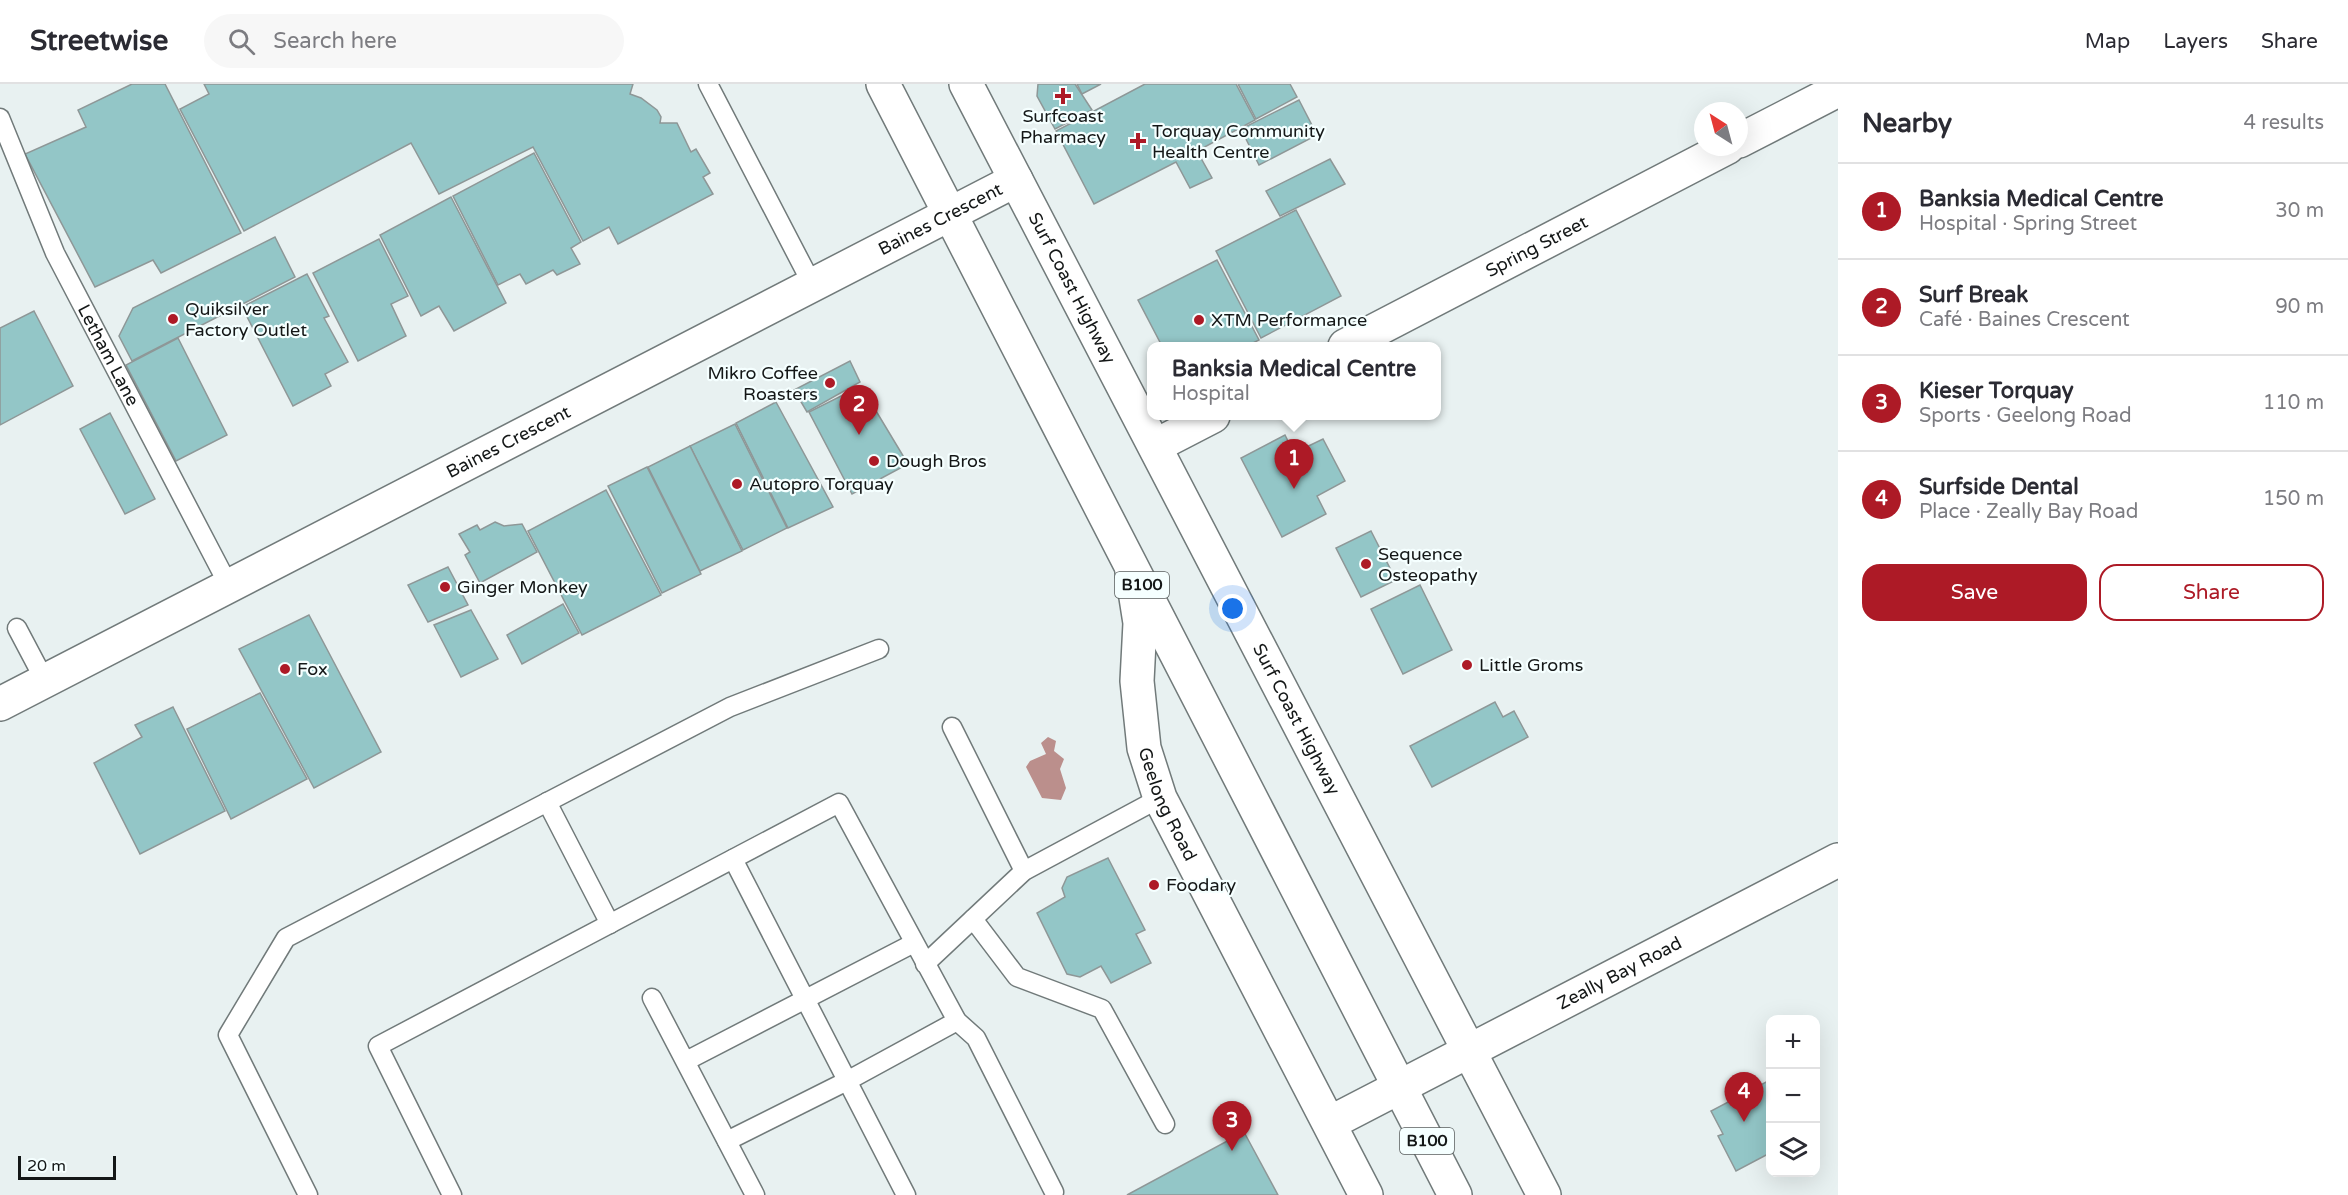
<!DOCTYPE html>
<meta charset="utf-8">
<style>
body{margin:0;font-family:"Varela Round",sans-serif;background:#f7f7f7;color:#2b2b33}
.controls{position:absolute;right:18px;bottom:18px;display:grid;overflow:hidden;border-radius:12px;box-shadow:0 6px 24px #0002}
.controls button{width:54px;height:54px;display:grid;place-items:center;padding:0;border:0;border-bottom:2px solid #e1e1e2;background:#fff;color:#2b2b33;font:30px sans-serif}
.compass{position:absolute;left:1694px;top:18px;width:54px;height:54px;border-radius:50%;background:#fff;box-shadow:0 6px 24px #0002;rotate:324deg}
.scale{position:absolute;left:18px;bottom:15px;width:98px;box-sizing:border-box;padding-left:6px;border:3px solid #141717;border-top:0;font-size:16px;line-height:21px;white-space:nowrap;color:#141717;-webkit-text-stroke:4px #f5ffff;paint-order:stroke}
.you{position:absolute;left:1233px;top:525px;width:21px;height:21px;margin:-15px;border:4px solid #fff;border-radius:50%;background:#1a73e8;box-shadow:0 0 0 9px #1a73e833}
.badge{display:grid;place-items:center;width:39px;height:39px;border-radius:50%;background:#ad1a26;color:#fff;font-size:20px;font-weight:700}
.pin{position:absolute;translate:-50% -50px;filter:drop-shadow(0 2px 3px #0008)}
.pin::after{content:'';position:absolute;top:32px;width:21px;height:18px;background:inherit;clip-path:polygon(0 0,100% 0,50% 100%)}
.popup{position:absolute;left:1147px;top:258px;width:294px;height:78px;box-sizing:border-box;display:grid;place-content:center;border-radius:12px;background:#fff;filter:drop-shadow(0 2px 4px #0005);font-size:20px;white-space:nowrap;color:#7c7c81}
.popup b{font-size:22px;color:#2b2b33}
.popup::after{content:'';position:absolute;left:50%;top:100%;margin-left:-12px;border:12px solid transparent;border-top-color:#fff}
.list{margin:0;padding:0;list-style:none}
h2{display:flex;justify-content:space-between;align-items:center;height:78px;margin:0;padding:0 24px;font-size:26px}
h2 small{font-size:20px;font-weight:400;color:#7c7c81}
.list li{display:grid;grid-template-columns:39px 1fr auto;gap:18px;align-items:center;box-sizing:border-box;height:96px;padding:0 24px;border-top:2px solid #e1e1e2}
.list b{display:block;font-size:22px;white-space:nowrap}
.list p{margin:0;font-size:20px;white-space:nowrap;color:#7c7c81}
.list em{font-size:20px;font-style:normal;color:#7c7c81}
.actions{display:flex;gap:12px;padding:18px 24px}
.actions a{flex:1;padding:14px 0;border:2px solid #ad1a26;border-radius:18px;text-align:center;font-size:21px;color:#ad1a26}
.actions .main{background:#ad1a26;color:#fff}
.icon{flex:none;width:33px;height:33px;fill:none;stroke:currentColor;stroke-width:2;stroke-linecap:round;stroke-linejoin:round}
.map{position:relative;flex:none;width:1838px;height:1111px;overflow:hidden}
header{display:flex;align-items:center;gap:36px;box-sizing:border-box;height:84px;padding:0 30px;background:#fff;border-bottom:2px solid #e1e1e2}
header strong{font-size:28px}
nav{display:flex;gap:33px;margin-inline-start:auto;font-size:21px}
.search{width:420px;height:54px;background:#f7f7f7;display:flex;align-items:center;gap:15px;box-sizing:border-box;padding:0 21px;border-radius:33px;color:#7c7c81;font-size:22px}
main{display:flex}
aside{flex:1;background:#fff}
.map>svg:first-child{display:block}
.water{fill:#bb8f8c}
.building{fill:#93c6c7;stroke:#8e9797;stroke-width:1.5}
.lines{fill:none;stroke-linecap:round;stroke-linejoin:round}
.service-casing{stroke:#717a7a;stroke-width:21}
.minor-casing{stroke:#717a7a;stroke-width:36}
.primary-casing{stroke:#717a7a;stroke-width:36}
.service{stroke:#fff;stroke-width:18}
.minor{stroke:#fff;stroke-width:33}
.primary{stroke:#fff;stroke-width:33}
.poi-dot{fill:#ad1a26;stroke:#f5ffff;stroke-width:2}
.labels{text-anchor:middle;dominant-baseline:central;stroke-width:4.5;stroke-linejoin:round;paint-order:stroke}
.shield{fill:#f5ffff;stroke:#585d5d;stroke-width:1.5}
.shield-label{font-size:16px;font-weight:bold;fill:#141717}
.poi-label{font-size:18px;fill:#141717;stroke:#f5ffff;text-anchor:start}
.street-label{font-size:18px;fill:#141717;stroke:#f5ffff}
</style>
<header>
<strong>Streetwise</strong>
<div class="search"><svg class="icon" aria-label="search" viewBox="0 0 24 24"><circle cx="10" cy="10" r="6"/><path d="M15 15l6 6"/></svg>Search here</div>
<nav><a>Map</a><a>Layers</a><a>Share</a></nav>
</header>
<main>
<div class="map">
<svg width="1838" height="1111" viewBox="0 0 1838 1111">
<rect width="100%" height="100%" fill="#e8f1f1"/>
<polygon class="water" points="1048,653 1056,657 1054,667 1064,675 1060,685 1066,704 1061,716 1042,714 1026,683 1030,677 1046,670 1041,659"/>
<g class="building">
<polygon points="132,0 165,0 241,149 161,189 153,176 95,203 25,70 86,43 78,26"/>
<polygon points="204,0 633,0 630,10 641,14 657,26 661,33 660,39 677,39 691,68 696,65 710,89 703,93 713,110 618,160 609,143 583,157 533,63 439,110 411,59 244,147 180,25 209,10"/>
<polygon points="1038,0 1075,0 1092,26 1055,45 1037,12"/>
<polygon points="1077,0 1101,0 1082,10"/>
<polygon points="1145,0 1236,0 1255,36 1197,67 1212,94 1190,104 1176,78 1094,120 1056,47"/>
<polygon points="1238,0 1290,0 1297,13 1256,35"/>
<polygon points="1299,16 1317,51 1259,81 1241,45"/>
<polygon points="534,69 581,158 571,164 580,180 557,191 553,186 526,200 520,190 498,201 453,112"/>
<polygon points="1330,75 1345,100 1280,132 1266,107"/>
<polygon points="451,113 506,219 454,247 439,222 421,232 380,151"/>
<polygon points="1296,126 1341,212 1261,254 1216,167"/>
<polygon points="275,153 295,193 132,277 119,252 133,224"/>
<polygon points="379,155 408,212 391,220 406,252 358,277 313,189"/>
<polygon points="1217,176 1259,256 1247,262 1162,262 1138,216"/>
<polygon points="307,190 329,232 324,234 348,278 325,290 331,302 293,322 242,223"/>
<polygon points="34,227 73,302 0,341 0,244"/>
<polygon points="178,254 227,351 176,377 126,281"/>
<polygon points="850,277 860,298 807,328 794,306"/>
<polygon points="861,302 908,380 852,410 809,328"/>
<polygon points="776,318 833,423 788,444 736,339"/>
<polygon points="110,329 155,415 125,430 80,345"/>
<polygon points="735,340 787,444 743,466 690,362"/>
<polygon points="1285,351 1294,369 1323,355 1345,397 1317,412 1326,430 1282,453 1241,374"/>
<polygon points="690,362 742,467 700,487 648,383"/>
<polygon points="647,383 701,490 662,509 608,402"/>
<polygon points="606,406 661,511 582,551 528,447"/>
<polygon points="495,438 504,442 522,440 537,468 480,499 465,471 470,468 459,450 477,441 480,446"/>
<polygon points="1371,447 1396,496 1361,513 1336,464"/>
<polygon points="448,483 468,521 428,538 408,501"/>
<polygon points="1420,501 1452,566 1403,590 1371,525"/>
<polygon points="563,520 579,549 522,580 507,551"/>
<polygon points="471,526 498,575 461,593 434,541"/>
<polygon points="309,531 381,668 314,704 239,565"/>
<polygon points="260,609 307,695 231,735 187,645"/>
<polygon points="1495,618 1503,633 1514,627 1528,653 1432,703 1410,662"/>
<polygon points="173,623 225,727 140,770 94,679 142,653 135,641"/>
<polygon points="1108,774 1145,846 1136,850 1151,879 1111,899 1101,882 1080,893 1067,890 1037,829 1065,813 1062,804 1067,793"/>
<polygon points="1770,996 1770,1069 1736,1087 1718,1052 1723,1050 1711,1027"/>
<polygon points="1244,1048 1278,1111 1127,1111"/>
</g>
<g class="lines">
<defs>
<g id="service">
<polyline points="708,0 812,200"/>
<path id="s1" d="M0 34 55 169 229 502"/>
<polyline points="17,544 45,597"/>
<polyline points="952,643 1024,787"/>
<polyline points="547,718 610,840"/>
<polyline points="733,775 906,1111"/>
<polyline points="973,835 1017,893 1102,925 1165,1040"/>
<polyline points="925,880 1024,787 1160,714"/>
<polyline points="652,914 755,1111"/>
<polyline points="686,977 914,859"/>
<polyline points="727,1057 847,997 957,937"/>
<polyline points="308,1111 228,951 286,854 730,623 879,565"/>
<polyline points="452,1111 378,962 839,719 957,937 976,954 1054,1108"/>
</g>
<g id="minor">
<polyline points="1739,57 1838,6"/>
<path id="s2" d="M1345 262 1728 63"/>
<polyline points="1155,362 1213,332"/>
<path id="s3" d="M1132 488 1140 539 1137 597 1144 664 1160 714 1366 1111"/>
<path id="s4" d="M0 620 1016 96"/>
<path id="s5" d="M1330 1039 1838 776"/>
</g>
<g id="primary">
<polyline points="883,0 1455,1111"/>
<path id="s6" d="M966 0 1544 1111"/>
</g>
</defs>
<use href="#service" class="service-casing"/>
<use href="#minor" class="minor-casing"/>
<use href="#primary" class="primary-casing"/>
<use href="#service" class="service"/>
<use href="#minor" class="minor"/>
<use href="#primary" class="primary"/>
</g>
<g class="poi-dot">
<path d="M1060 3h6v6h6v6h-6v6h-6v-6h-6v-6h6z"/>
<path d="M1135 48h6v6h6v6h-6v6h-6v-6h-6v-6h6z"/>
<circle cx="173" cy="235" r="6"/>
<circle cx="1199" cy="236" r="6"/>
<circle cx="830" cy="299" r="6"/>
<circle cx="874" cy="377" r="6"/>
<circle cx="737" cy="400" r="6"/>
<circle cx="1366" cy="480" r="6"/>
<circle cx="445" cy="503" r="6"/>
<circle cx="1467" cy="581" r="6"/>
<circle cx="285" cy="585" r="6"/>
<circle cx="1154" cy="801" r="6"/>
</g>
<g class="labels">
<g class="shield">
<rect x="1115" y="488" width="54" height="26" rx="4.5"/>
<rect x="1400" y="1044" width="54" height="26" rx="4.5"/>
</g>
<g class="shield-label">
<text x="1142" y="501">B100</text>
<text x="1427" y="1057">B100</text>
</g>
<g class="poi-label">
<text x="1063" y="32" text-anchor="middle">Surfcoast<tspan x="1063" dy="21">Pharmacy</tspan></text>
<text x="1152" y="47">Torquay Community<tspan x="1152" dy="21">Health Centre</tspan></text>
<text x="185" y="225">Quiksilver<tspan x="185" dy="21">Factory Outlet</tspan></text>
<text x="1211" y="236">XTM Performance</text>
<text x="818" y="289" text-anchor="end">Mikro Coffee<tspan x="818" dy="21">Roasters</tspan></text>
<text x="886" y="377">Dough Bros</text>
<text x="749" y="400">Autopro Torquay</text>
<text x="1378" y="470">Sequence<tspan x="1378" dy="21">Osteopathy</tspan></text>
<text x="457" y="503">Ginger Monkey</text>
<text x="1479" y="581">Little Groms</text>
<text x="297" y="585">Fox</text>
<text x="1166" y="801">Foodary</text>
</g>
<g class="street-label">
<text stroke="none"><textPath href="#s4" startOffset="1058">Baines Crescent</textPath></text>
<text stroke="none"><textPath href="#s2" startOffset="216">Spring Street</textPath></text>
<text stroke="none"><textPath href="#s6" startOffset="230">Surf Coast Highway</textPath></text>
<text stroke="none"><textPath href="#s1" startOffset="261">Letham Lane</textPath></text>
<text stroke="none"><textPath href="#s4" startOffset="572">Baines Crescent</textPath></text>
<text stroke="none"><textPath href="#s6" startOffset="716">Surf Coast Highway</textPath></text>
<text stroke="none"><textPath href="#s3" startOffset="238">Geelong Road</textPath></text>
<text stroke="none"><textPath href="#s5" startOffset="326">Zeally Bay Road</textPath></text>
</g>
</g>
</svg>
<div class="controls">
<button>+</button>
<button>−</button>
<button><svg class="icon" aria-label="layers" viewBox="0 0 24 24"><path d="M12 4l9 5-9 5-9-5zM3 14l9 5 9-5"/></svg></button>
</div>
<svg class="compass" viewBox="-18 -18 36 36"><path d="M0-13l5 13h-10z" fill="#e53935"/><path d="M0 13l5-13h-10z" fill="#7c7c81"/></svg>
<div class="scale">20 m</div>
<div class="you"></div>
<div class="pin badge" style="left:1294px;top:405px">1</div>
<div class="popup"><b>Banksia Medical Centre</b>Hospital</div>
<div class="pin badge" style="left:859px;top:351px">2</div>
<div class="pin badge" style="left:1232px;top:1067px">3</div>
<div class="pin badge" style="left:1744px;top:1038px">4</div>
</div>
<aside>
<h2>Nearby<small>4 results</small></h2>
<ul class="list">
<li><span class="badge">1</span><div><b>Banksia Medical Centre</b><p>Hospital · Spring Street</p></div><em>30 m</em></li>
<li><span class="badge">2</span><div><b>Surf Break</b><p>Café · Baines Crescent</p></div><em>90 m</em></li>
<li><span class="badge">3</span><div><b>Kieser Torquay</b><p>Sports · Geelong Road</p></div><em>110 m</em></li>
<li><span class="badge">4</span><div><b>Surfside Dental</b><p>Place · Zeally Bay Road</p></div><em>150 m</em></li>
</ul>
<div class="actions"><a class="main">Save</a><a>Share</a></div>
</aside>
</main>
